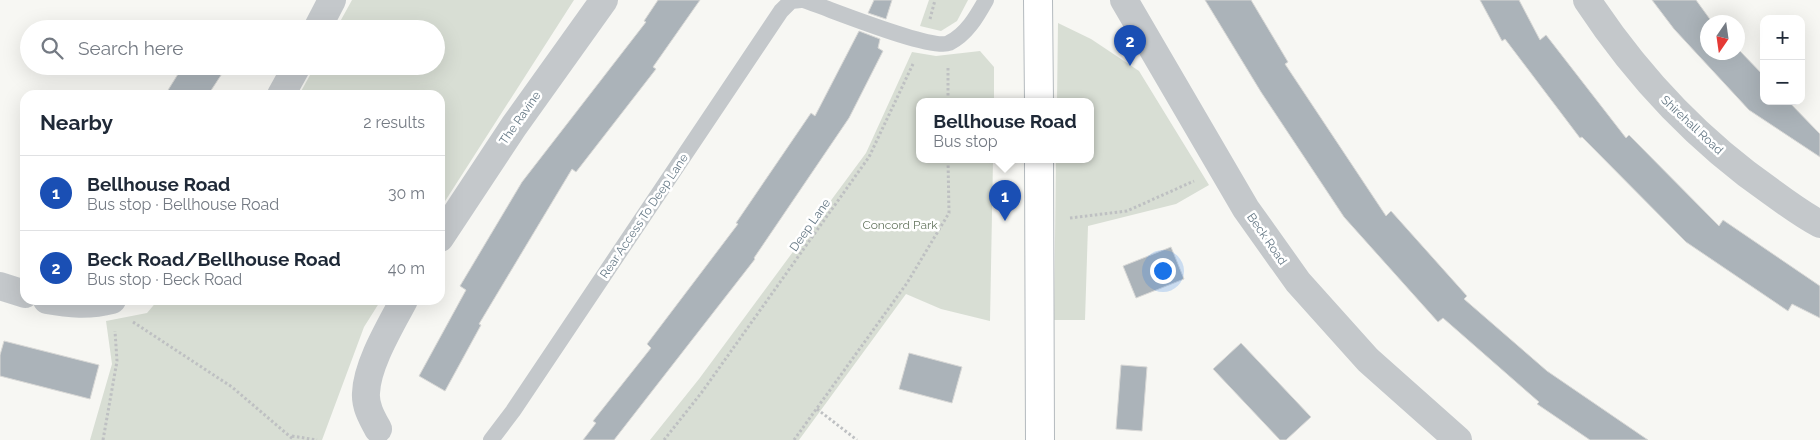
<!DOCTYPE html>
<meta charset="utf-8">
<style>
body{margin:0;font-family:Raleway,sans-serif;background:#f2f2f3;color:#1f2937}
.controls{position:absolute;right:15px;top:15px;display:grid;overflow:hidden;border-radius:10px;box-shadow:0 5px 20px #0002}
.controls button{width:45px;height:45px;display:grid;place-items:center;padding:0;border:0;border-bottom:1px solid #e0e1e3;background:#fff;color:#1f2937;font:25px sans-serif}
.compass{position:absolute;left:1700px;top:15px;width:45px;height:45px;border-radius:50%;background:#fff;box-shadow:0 5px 20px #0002;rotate:193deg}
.you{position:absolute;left:1162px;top:270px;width:18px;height:18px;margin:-12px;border:4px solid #fff;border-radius:50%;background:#1a73e8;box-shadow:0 0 0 8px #1a73e833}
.badge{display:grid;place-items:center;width:32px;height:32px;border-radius:50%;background:#2563eb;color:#fff;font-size:16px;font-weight:700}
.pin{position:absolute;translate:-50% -41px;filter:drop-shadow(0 1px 2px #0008)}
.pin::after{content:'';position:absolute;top:26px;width:18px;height:15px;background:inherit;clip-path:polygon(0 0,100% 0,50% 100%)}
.popup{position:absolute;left:916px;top:98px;width:178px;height:65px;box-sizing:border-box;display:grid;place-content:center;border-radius:10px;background:#fff;filter:drop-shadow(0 1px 4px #0005);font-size:16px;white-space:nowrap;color:#747a83}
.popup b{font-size:19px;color:#1f2937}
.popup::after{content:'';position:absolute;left:50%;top:100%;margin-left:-10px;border:10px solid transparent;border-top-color:#fff}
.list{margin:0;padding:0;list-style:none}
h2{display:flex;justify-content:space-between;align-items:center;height:65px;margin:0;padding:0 20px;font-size:21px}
h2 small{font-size:16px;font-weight:400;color:#747a83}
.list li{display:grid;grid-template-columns:32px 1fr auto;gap:15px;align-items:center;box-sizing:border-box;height:75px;padding:0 20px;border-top:1px solid #e0e1e3}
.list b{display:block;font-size:19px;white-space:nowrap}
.list p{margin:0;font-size:16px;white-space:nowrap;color:#747a83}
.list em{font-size:16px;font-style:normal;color:#747a83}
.icon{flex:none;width:28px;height:28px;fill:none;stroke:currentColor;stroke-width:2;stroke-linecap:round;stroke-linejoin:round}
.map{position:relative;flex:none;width:1820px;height:440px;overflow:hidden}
.search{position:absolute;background:#fff;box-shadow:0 5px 20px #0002;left:20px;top:20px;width:425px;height:55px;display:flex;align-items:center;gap:12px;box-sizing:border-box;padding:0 18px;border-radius:28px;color:#747a83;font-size:19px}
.panel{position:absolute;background:#fff;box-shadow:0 5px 20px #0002;left:20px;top:90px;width:425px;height:215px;border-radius:15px}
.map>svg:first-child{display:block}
.green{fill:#d8ded4}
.building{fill:#abb3b9;stroke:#d8d8d6}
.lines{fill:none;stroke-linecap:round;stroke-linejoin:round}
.secondary-casing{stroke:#b4babe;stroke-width:30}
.path{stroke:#bec0c2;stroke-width:3;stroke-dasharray:2.5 2.5;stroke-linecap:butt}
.service{stroke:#c4c8cb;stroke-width:16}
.minor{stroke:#c4c8cb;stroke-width:28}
.secondary{stroke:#fff;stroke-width:28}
.labels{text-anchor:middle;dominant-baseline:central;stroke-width:5;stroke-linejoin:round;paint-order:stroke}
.street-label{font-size:12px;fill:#657885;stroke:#fff}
.park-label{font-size:12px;fill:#667760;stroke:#fff}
</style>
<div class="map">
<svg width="1820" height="440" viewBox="0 0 1820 440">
<rect width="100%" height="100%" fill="#f7f7f3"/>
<g class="green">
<polygon points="352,0 574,0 440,209 440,95 299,95 315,66 436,66 436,29 336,29"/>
<polygon points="929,0 968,0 957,21 941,31 920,26"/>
<polygon points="1058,23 1091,39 1139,71 1209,185 1176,204 1088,226 1085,320 1054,320 1056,160 1090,160 1090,102 1057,102"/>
<polygon points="980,51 994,67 994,102 920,102 920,160 993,160 990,321 941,309 906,294 799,440 650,440 699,379 866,153 912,52 936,56"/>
<polygon points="158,300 381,300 364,327 322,440 90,440 112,364 106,321 147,313"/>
</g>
<g class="building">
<polygon points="658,0 700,0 653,67 656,69 576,172 572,169 479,324 481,325 445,391 419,376 466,290 460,286 522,182 646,22 644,21"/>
<polygon points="874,0 892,0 886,19 868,13"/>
<polygon points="1205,0 1251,0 1288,62 1285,64 1386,216 1391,211 1467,296 1464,299 1547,371 1648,440 1590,440 1537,404 1539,402 1443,318 1438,322 1344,217 1261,92"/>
<polygon points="1480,0 1519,0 1540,40 1546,35 1626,138 1629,135 1719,226 1723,220 1820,286 1820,318 1792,304 1788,311 1686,242 1582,137 1580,138 1505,39 1502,41"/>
<polygon points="1652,0 1696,0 1712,22 1708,22 1708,52 1738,52 1738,49 1764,76 1764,101 1788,101 1820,134 1820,157 1749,110 1674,29"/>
<polygon points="859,31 880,39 878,48 883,51 849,118 754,258 755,259 614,440 583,440 596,423 593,421 651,348 647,344 738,224 736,223 811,113 815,116"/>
<polygon points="183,66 227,66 208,95 165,95"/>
<polygon points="1171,247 1184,279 1136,298 1123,266"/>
<polygon points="4,341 99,365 90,399 0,376 0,355"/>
<polygon points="1241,343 1311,417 1286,440 1280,440 1213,369"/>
<polygon points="909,353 962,367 952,403 899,389"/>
<polygon points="1121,365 1147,367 1142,431 1116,429"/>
</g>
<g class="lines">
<defs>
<g id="secondary">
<polyline points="1038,0 1039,102"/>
<polyline points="1039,160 1040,440"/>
</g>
</defs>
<use href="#secondary" class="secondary-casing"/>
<g class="path">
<polyline points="930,19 935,0"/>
<polyline points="948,68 948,102"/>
<polyline points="1070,218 1127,211 1194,181"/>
<polyline points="133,322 232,387 294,440"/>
<polyline points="817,409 857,440"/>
<polyline points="292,436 317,440"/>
<polyline points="103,440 117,361 115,331"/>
<polyline points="664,440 702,392 869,157 913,64"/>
<polyline points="794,440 907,283 949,213 948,160"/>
</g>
<g class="service">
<path d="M803 0C828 8 931 51 949 43 967 34 977 16 986 0"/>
<polyline points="491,440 513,411 781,11 791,1 801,0"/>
</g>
<g class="minor">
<polyline points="1124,0 1246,209 1298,282 1368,360 1458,440"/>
<path d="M1587 0C1637 76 1698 141 1773 193 1788 204 1803 215 1820 224"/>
<polyline points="317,29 332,0"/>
<polyline points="281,95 297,66"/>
<polyline points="440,238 514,126 604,0"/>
<polyline points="0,286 25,294"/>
<path d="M47 300C69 304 89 306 112 300"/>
<path d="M378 429C372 418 365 406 366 393 367 364 391 325 404 300"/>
</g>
<use href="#secondary" class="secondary"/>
</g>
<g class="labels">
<g class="street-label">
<text transform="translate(520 118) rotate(-55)">The Ravine</text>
<text transform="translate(1692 125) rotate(43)">Shirehall Road</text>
<text transform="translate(644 216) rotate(-56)">Rear Access To Deep Lane</text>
<text transform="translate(810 225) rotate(-55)">Deep Lane</text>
<text transform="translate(1267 239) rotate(55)">Beck Road</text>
</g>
<g class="park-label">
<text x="900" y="225">Concord Park</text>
</g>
</g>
</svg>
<div class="controls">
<button>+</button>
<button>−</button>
</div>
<svg class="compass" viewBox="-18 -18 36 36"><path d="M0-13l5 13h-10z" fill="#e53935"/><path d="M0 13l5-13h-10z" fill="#747a83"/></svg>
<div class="you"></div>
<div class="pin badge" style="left:1005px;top:221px;background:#1a4fb4">1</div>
<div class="popup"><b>Bellhouse Road</b>Bus stop</div>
<div class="pin badge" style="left:1130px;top:66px;background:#1a4fb4">2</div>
<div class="search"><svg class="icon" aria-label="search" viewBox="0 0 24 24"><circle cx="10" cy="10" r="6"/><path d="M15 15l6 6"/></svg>Search here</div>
<section class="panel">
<h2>Nearby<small>2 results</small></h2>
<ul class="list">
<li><span class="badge" style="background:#1a4fb4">1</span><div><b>Bellhouse Road</b><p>Bus stop · Bellhouse Road</p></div><em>30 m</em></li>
<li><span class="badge" style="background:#1a4fb4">2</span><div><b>Beck Road/Bellhouse Road</b><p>Bus stop · Beck Road</p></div><em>40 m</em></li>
</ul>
</section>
</div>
